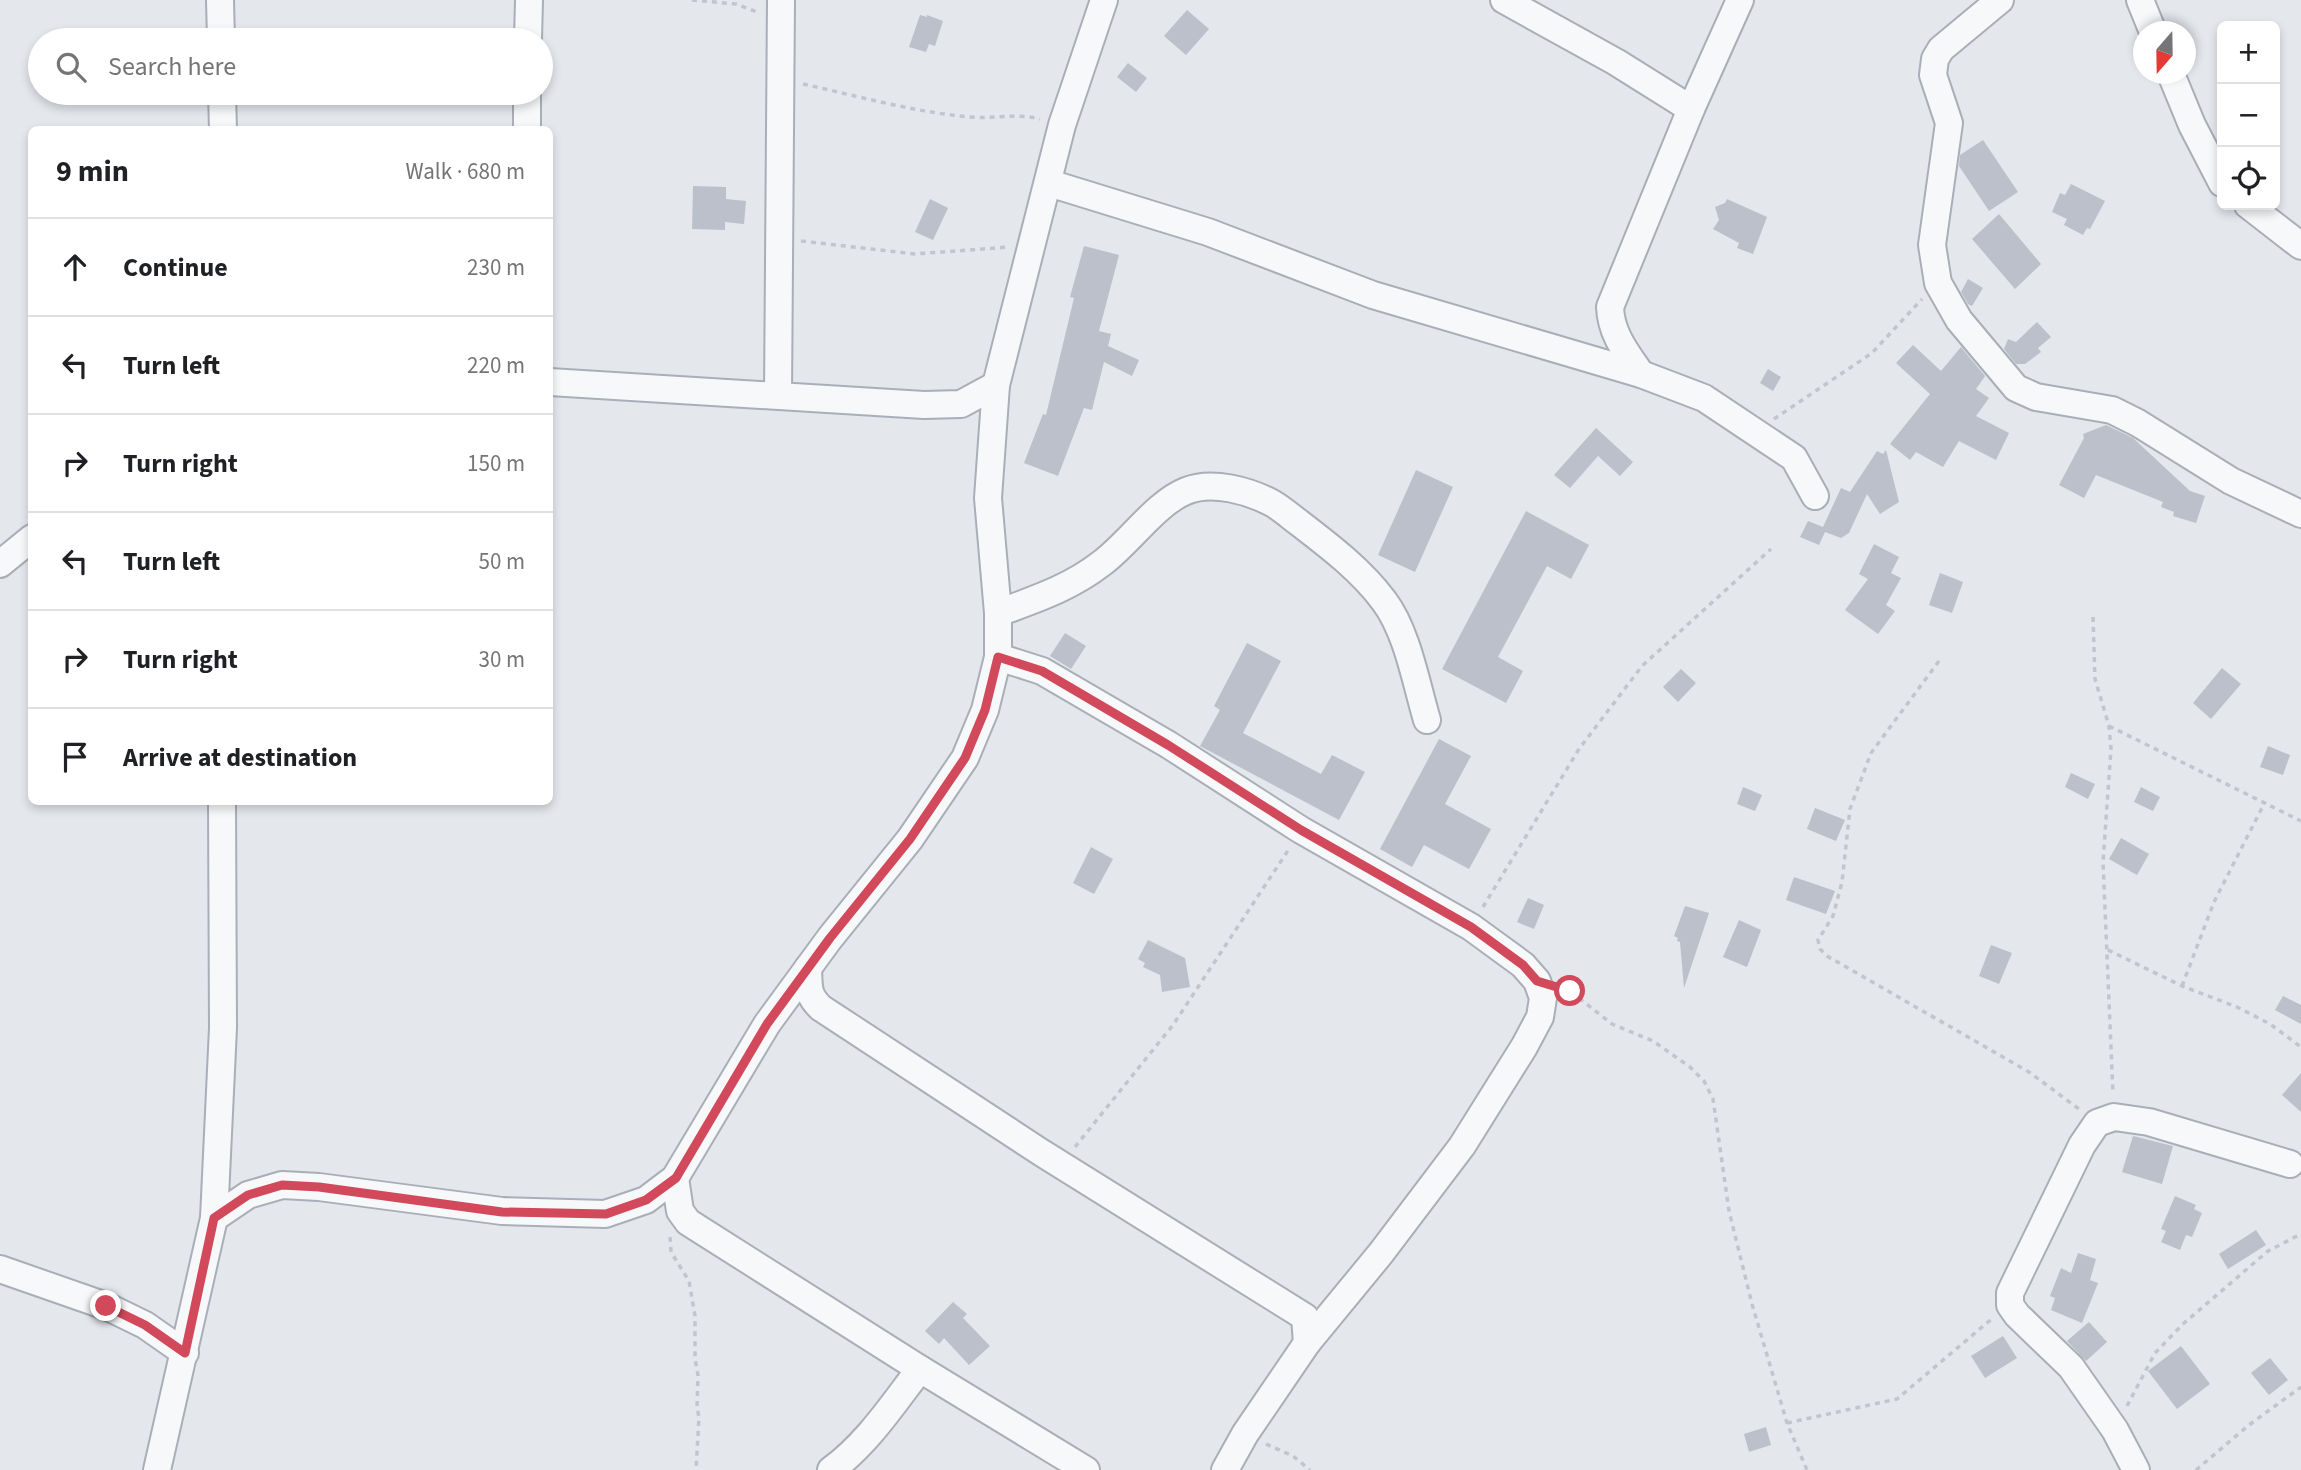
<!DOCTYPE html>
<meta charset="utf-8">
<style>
body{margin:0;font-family:"Source Sans 3",sans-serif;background:#f2f2f2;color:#202124}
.controls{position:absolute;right:21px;top:21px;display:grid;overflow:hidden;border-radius:10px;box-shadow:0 4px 10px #0003}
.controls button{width:63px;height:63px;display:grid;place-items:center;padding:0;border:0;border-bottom:2px solid #e0e0e0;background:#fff;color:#202124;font:35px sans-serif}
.compass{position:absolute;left:2133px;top:21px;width:63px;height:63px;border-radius:50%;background:#fff;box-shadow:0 4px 10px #0003;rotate:200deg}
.stop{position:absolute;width:21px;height:21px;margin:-16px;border:5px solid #d1495b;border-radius:50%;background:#fff}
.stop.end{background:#d1495b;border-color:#fff;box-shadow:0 2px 7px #0008}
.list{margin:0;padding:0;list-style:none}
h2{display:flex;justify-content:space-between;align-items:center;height:91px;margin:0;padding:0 28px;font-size:30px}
h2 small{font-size:23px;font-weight:400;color:#757577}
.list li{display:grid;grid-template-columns:46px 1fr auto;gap:21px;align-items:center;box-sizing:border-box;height:98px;padding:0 28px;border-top:2px solid #e0e0e0}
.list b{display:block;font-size:26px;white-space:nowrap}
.list em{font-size:23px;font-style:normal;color:#757577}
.icon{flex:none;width:38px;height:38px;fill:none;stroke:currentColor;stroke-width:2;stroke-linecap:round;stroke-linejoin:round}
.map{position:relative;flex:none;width:2301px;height:1470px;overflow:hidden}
.search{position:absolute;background:#fff;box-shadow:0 4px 10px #0003;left:28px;top:28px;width:525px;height:77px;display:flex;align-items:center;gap:18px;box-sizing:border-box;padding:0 24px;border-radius:38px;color:#757577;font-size:26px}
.panel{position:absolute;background:#fff;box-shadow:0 4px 10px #0003;left:28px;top:126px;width:525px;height:679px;border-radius:10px}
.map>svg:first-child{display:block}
.building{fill:#bbc0ca}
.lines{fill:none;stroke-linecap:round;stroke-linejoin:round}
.minor-casing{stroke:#a9aeb7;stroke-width:30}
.path{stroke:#c2c5cb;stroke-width:3.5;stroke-dasharray:5 5;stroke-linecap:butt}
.minor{stroke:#f7f8fa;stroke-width:26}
.route{stroke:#d1495b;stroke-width:9}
</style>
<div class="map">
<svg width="2301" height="1470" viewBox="0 0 2301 1470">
<rect width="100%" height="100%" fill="#e4e7ec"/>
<g class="building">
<polygon points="1187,10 1209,29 1186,55 1164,36"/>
<polygon points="920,15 927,17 927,15 943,21 935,46 929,44 926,52 909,47"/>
<polygon points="1128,63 1147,78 1136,92 1117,77"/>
<polygon points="1983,140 2018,192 1989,211 1959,166 1960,155"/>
<polygon points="2071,184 2105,201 2090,229 2087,228 2083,235 2064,225 2067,219 2052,212 2060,193 2065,195"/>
<polygon points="693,186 726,187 726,199 746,201 744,224 725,222 725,230 692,229"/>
<polygon points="930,199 948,208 933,240 915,232"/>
<polygon points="1727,199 1767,217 1753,254 1737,248 1739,243 1713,229 1719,220 1715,207 1725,203"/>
<polygon points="1999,214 2041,264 2015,289 1972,239"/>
<polygon points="1084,246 1119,255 1099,331 1111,334 1108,346 1139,360 1132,376 1104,362 1092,410 1084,408 1058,476 1024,463 1043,414 1046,415 1074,298 1070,297"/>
<polygon points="1968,279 1983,288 1972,306 1968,304 1961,292"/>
<polygon points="2037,322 2051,337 2038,348 2041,352 2025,364 2016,364 2004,349 2008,339 2016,342"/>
<polygon points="1913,345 1941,371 1961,347 1985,376 1976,389 1989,398 1976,416 2009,433 1996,460 1959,441 1943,467 1916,452 1910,460 1890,444 1930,394 1896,363"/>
<polygon points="1768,369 1781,377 1773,391 1760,383"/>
<polygon points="2106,425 2133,438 2190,491 2205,496 2196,523 2173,516 2174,512 2161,507 2163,502 2096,475 2084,498 2059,485 2084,438 2083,434"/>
<polygon points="1596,428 1633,462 1620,476 1598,456 1570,488 1554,475"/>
<polygon points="1886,450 1899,502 1880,514 1867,494 1849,533 1841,538 1825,532 1819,545 1800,537 1808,521 1823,527 1841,488 1850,492 1877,451 1883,454"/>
<polygon points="1416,470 1453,487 1415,572 1378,555"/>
<polygon points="1526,511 1589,545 1571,579 1547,566 1498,657 1523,671 1506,703 1442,669"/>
<polygon points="1874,544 1899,557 1891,573 1901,578 1886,605 1895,611 1878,634 1845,610 1868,579 1859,574"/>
<polygon points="1940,573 1963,582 1952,613 1929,605"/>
<polygon points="1065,633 1086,646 1071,669 1050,656"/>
<polygon points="1247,643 1281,661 1243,733 1321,774 1332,755 1365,772 1339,820 1200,746 1220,710 1214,706"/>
<polygon points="2222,668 2241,684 2211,719 2193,703"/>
<polygon points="1681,669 1696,683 1678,702 1663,687"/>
<polygon points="1439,739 1471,756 1445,804 1491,829 1469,869 1424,845 1412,867 1380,849"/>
<polygon points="2268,746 2290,755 2283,775 2260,767"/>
<polygon points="2071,773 2095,784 2088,799 2065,787"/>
<polygon points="1743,787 1762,795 1755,811 1737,804"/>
<polygon points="2141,787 2160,797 2153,811 2134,802"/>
<polygon points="1815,808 1845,820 1836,841 1807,829"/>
<polygon points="2121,838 2149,854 2137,875 2109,859"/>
<polygon points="1091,847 1113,859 1094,894 1073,883"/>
<polygon points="1794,877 1835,891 1826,914 1786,900"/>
<polygon points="1528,898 1544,905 1534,929 1517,922"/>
<polygon points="1685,906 1709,913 1684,988 1680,942 1677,941 1678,938 1674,936"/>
<polygon points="1739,920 1761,930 1747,967 1723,957"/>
<polygon points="1148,940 1185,958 1190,987 1162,992 1160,975 1143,967 1145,963 1138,959"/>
<polygon points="1991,945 2012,953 1999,984 1979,976"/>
<polygon points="2283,996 2301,1005 2301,1024 2275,1010"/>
<polygon points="2301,1073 2301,1112 2282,1095"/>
<polygon points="2133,1136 2173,1146 2162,1184 2122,1172"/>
<polygon points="2175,1196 2196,1205 2194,1209 2202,1213 2192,1237 2186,1235 2180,1250 2161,1242 2166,1231 2161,1229"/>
<polygon points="2256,1230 2266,1245 2228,1269 2219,1254"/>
<polygon points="2078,1253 2096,1259 2090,1280 2098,1283 2082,1323 2051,1310 2055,1298 2050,1296 2061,1268 2071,1273"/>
<polygon points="953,1302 967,1314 963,1318 990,1346 969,1365 944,1338 939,1344 925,1331"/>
<polygon points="2089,1322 2107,1342 2086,1361 2067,1341"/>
<polygon points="2003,1336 2017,1358 1985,1378 1971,1356"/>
<polygon points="2181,1346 2210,1384 2177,1409 2148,1371"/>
<polygon points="2270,1358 2288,1380 2269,1395 2251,1373"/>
<polygon points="1766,1427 1771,1445 1749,1452 1744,1434"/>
</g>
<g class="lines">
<defs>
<g id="minor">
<polyline points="220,0 221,40"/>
<polyline points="1504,0 1616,62 1691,109"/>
<polyline points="2000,0 1941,49 1935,59 1933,75 1949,123 1932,245 1938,283 1959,320 2016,388 2036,397 2112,410 2138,423 2231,481 2301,514"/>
<polyline points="2140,0 2153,32"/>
<polyline points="528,40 529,0"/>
<polyline points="2171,74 2192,125 2222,183"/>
<polyline points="222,93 223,130"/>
<polyline points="527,130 527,93"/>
<polyline points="1049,183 1208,232 1373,295 1641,374 1704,398 1794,458 1815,496"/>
<polyline points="2248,205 2301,246"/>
<path d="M1641 374C1626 352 1611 334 1610 307L1691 109 1740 0"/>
<polyline points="550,382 924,405 961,404 996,385"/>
<polyline points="778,395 781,0"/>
<polyline points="0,564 32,538"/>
<path d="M998 613C1036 599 1070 588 1102 563 1129 543 1156 503 1186 491 1212 480 1249 491 1272 503 1281 508 1290 516 1298 522 1328 545 1361 570 1384 601 1407 631 1416 683 1427 720"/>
<polyline points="998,657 1042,671 1169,745 1301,830 1471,927 1523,965 1537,981 1543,998 1540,1017 1524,1047 1462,1146 1381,1253 1307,1343 1245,1434 1225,1470"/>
<path d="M808 968C809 987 807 995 821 1008L1042 1153 1305 1317 1307 1343"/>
<polyline points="675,1178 680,1211 688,1222 920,1369 1086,1470"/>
<polyline points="214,1218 248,1195 282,1185 319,1187 502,1211 605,1214 646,1200 675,1178 767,1024 830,938 910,839 965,758 985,710 998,657 998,613 988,498 996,385 1062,125 1104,0"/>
<polyline points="0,1269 106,1306 145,1325 185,1353"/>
<polyline points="157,1470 214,1218 223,1028 222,802"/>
<path d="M831 1470C867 1444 893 1404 920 1369"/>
<polyline points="2136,1470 2115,1430 2071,1367 2017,1315 2010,1305 2010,1293 2082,1145 2097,1123 2114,1117 2149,1122 2290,1164"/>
</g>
</defs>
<use href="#minor" class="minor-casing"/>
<g class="path">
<polyline points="692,0 736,4 760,13"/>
<path d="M803 84C858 96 913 112 970 117 994 119 1015 113 1040 119"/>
<polyline points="801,241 915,254 1009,247"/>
<polyline points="1774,419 1872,353 1922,299"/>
<polyline points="2093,617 2095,679 2109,726 2111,749 2103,862 2113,1094"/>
<polyline points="1939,661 1871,753 1850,809 1842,882 1833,916 1818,940 1820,949 1827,956 2029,1072 2079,1109"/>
<polyline points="2109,726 2301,821"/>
<polyline points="1483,907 1579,749 1642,666 1771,549"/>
<polyline points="2108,950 2182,986 2237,1007 2270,1024 2301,1047"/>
<polyline points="2182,986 2214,902 2265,802"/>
<polyline points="1562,989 1570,991 1612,1024 1653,1041 1690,1067 1704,1081 1713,1099 1729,1211 1752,1304 1787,1423 1807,1470"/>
<polyline points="1075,1147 1173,1025 1289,849"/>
<polyline points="670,1237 671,1252 689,1281 695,1316 695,1359 698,1375 697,1408 699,1417 696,1470"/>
<polyline points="2127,1406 2155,1353 2183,1324 2268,1251 2301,1234"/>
<polyline points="1787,1423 1897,1399 1994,1317"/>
<polyline points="1266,1444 1293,1456 1310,1470"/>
<polyline points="2196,1470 2249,1425 2301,1387"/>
</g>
<use href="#minor" class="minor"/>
</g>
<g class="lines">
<polyline class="route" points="106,1306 145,1325 185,1353 214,1218 248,1195 282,1185 319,1187 502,1212 606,1214 646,1200 676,1178 767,1024 830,938 910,839 965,758 985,710 998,657 1042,671 1168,745 1301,830 1471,927 1523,965 1537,981 1570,991"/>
</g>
</svg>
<div class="controls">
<button>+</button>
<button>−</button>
<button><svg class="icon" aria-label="locate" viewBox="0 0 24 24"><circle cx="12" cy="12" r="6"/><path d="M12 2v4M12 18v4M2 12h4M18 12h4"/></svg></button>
</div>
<svg class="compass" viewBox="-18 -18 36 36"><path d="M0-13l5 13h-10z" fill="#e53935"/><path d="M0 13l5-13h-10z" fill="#757577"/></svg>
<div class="stop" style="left:1570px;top:991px"></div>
<div class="stop end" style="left:106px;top:1306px"></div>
<div class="search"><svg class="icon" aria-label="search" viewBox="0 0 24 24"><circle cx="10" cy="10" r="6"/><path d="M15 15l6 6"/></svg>Search here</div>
<section class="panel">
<h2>9 min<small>Walk · 680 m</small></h2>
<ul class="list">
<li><svg class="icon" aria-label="ahead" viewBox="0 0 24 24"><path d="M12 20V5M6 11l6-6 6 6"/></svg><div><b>Continue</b></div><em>230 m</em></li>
<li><svg class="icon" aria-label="left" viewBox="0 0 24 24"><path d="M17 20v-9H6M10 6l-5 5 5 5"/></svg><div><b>Turn left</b></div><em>220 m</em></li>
<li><svg class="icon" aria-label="right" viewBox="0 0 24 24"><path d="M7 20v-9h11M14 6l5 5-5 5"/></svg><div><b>Turn right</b></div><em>150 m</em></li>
<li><svg class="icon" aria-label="left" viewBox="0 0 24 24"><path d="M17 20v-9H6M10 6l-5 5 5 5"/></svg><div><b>Turn left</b></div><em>50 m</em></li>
<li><svg class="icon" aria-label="right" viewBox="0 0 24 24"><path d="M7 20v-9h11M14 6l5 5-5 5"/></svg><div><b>Turn right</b></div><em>30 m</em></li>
<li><svg class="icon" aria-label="arrive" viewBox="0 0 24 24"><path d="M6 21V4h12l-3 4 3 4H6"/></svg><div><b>Arrive at destination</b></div></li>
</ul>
</section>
</div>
